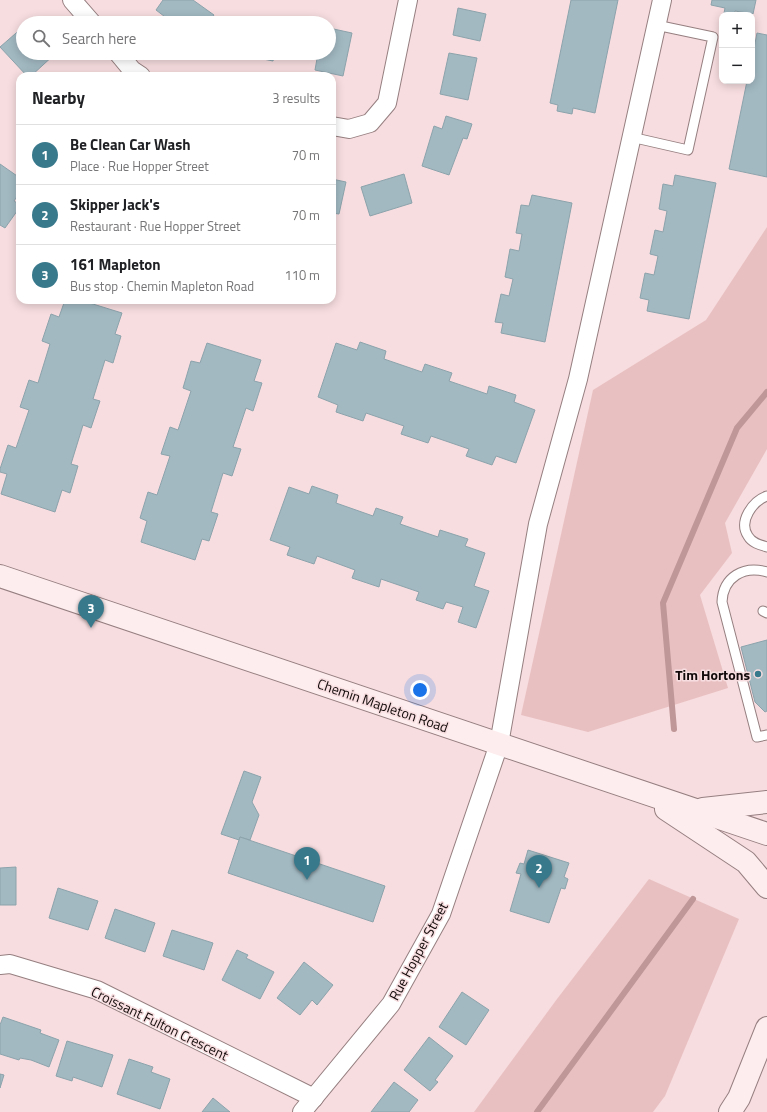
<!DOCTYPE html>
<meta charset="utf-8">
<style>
body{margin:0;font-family:"Titillium Web",sans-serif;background:#f6f6f6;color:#202124}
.controls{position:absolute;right:12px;top:12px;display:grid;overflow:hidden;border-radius:8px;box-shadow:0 2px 10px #0003}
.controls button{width:36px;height:36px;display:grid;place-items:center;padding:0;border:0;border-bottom:1px solid #e0e0e0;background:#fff;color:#202124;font:20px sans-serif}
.you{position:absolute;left:420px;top:690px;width:14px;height:14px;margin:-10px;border:3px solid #fff;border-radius:50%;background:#1a73e8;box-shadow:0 0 0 6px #1a73e833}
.badge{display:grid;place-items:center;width:26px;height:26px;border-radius:50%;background:#39798c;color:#fff;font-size:13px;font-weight:700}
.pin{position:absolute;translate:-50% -33px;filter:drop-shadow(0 1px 2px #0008)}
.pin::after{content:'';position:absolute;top:21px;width:14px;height:12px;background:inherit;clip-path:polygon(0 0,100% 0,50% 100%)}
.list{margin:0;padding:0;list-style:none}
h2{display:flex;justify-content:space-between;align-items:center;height:52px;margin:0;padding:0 16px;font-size:17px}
h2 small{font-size:13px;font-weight:400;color:#757577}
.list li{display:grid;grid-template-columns:26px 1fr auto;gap:12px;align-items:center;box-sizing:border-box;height:60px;padding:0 16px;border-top:1px solid #e0e0e0}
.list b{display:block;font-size:15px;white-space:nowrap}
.list p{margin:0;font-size:13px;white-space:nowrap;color:#757577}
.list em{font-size:13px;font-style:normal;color:#757577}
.icon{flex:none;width:22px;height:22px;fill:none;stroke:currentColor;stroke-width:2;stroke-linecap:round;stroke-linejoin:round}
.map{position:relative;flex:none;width:767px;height:1112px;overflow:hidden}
.search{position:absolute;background:#fff;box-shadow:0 2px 10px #0003;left:16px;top:16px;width:320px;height:44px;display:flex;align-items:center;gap:10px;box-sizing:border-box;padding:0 14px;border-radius:22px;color:#757577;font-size:15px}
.panel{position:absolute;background:#fff;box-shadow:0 2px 10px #0003;left:16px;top:72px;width:320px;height:232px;border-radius:12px}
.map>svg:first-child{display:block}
.green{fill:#e9c0c2}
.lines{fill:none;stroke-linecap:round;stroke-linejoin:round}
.stream{stroke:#c09799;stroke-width:6}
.building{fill:#a2b9c2;stroke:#8ca3ac}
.lane-casing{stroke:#967f80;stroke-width:11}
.street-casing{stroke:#967f80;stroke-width:20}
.secondary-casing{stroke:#967f80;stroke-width:24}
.lane{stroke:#fff;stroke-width:9}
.street{stroke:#fff;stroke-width:18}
.secondary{stroke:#feedee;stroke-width:22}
.poi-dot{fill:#39798c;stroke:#f7dddf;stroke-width:1.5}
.labels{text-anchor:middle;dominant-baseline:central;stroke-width:3;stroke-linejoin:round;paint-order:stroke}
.poi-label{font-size:14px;font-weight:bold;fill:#120a0a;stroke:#f7dddf;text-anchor:end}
.street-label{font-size:14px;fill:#120a0a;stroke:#f7dddf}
</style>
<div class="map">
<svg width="767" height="1112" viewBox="0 0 767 1112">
<rect width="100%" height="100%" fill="#f7dddf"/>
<g class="green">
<polygon points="767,227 767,449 725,523 732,553 700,595 728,688 588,732 521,715 593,390 706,320"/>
<polygon points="649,879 739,919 665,1096 653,1112 474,1112 557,999"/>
</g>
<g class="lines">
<g class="stream">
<polyline points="674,729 663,603 737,428 767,392"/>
<polyline points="537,1112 693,899"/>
</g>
</g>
<g class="building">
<polygon points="163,0 193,0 214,15 208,23 173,23 156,10"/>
<polygon points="571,0 618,0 595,113 573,108 572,114 557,111 558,105 550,103"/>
<polygon points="712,0 756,0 753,14 735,11 734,15 724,13 725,8 711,5"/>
<polygon points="458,8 486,14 480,41 453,35"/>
<polygon points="23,27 23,53 55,54 31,76 27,76 0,47"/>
<polygon points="329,28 352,33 343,76 315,70 318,53 329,53"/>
<polygon points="757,33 767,35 767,177 729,169 747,81 752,81 752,59"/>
<polygon points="233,53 275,53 273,61"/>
<polygon points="449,53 477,58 468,100 440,94"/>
<polygon points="446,116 472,124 467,139 463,138 449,175 422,166 434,126 442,129"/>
<polygon points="0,164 20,178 20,192 14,201 20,205 20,207 5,228 0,225"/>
<polygon points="404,174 412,203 370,216 361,187"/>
<polygon points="675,175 716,183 689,319 647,311 649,300 640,298 645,273 654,275 658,256 650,254 655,230 663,232 667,211 659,209 663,184 673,186"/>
<polygon points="332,179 346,182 339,214 332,213"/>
<polygon points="532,195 572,203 545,342 501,333 503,323 495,322 501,294 509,296 513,279 505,277 510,249 519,251 522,234 516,233 521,205 529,206"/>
<polygon points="65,300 80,300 122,313 115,334 121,336 113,363 105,360 93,399 100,401 91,428 83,425 71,464 78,466 70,493 62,490 55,512 1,494 7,474 0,472 0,469 8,445 16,448 29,410 20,407 29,380 38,383 50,344 42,341 51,314 59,317"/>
<polygon points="360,342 386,351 384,359 422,372 425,364 452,373 449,381 487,394 489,386 516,395 514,402 535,410 516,463 496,456 492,465 466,456 469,449 431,436 428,443 401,434 404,426 366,413 363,421 336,412 338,405 318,397 336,343 357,350"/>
<polygon points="207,343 261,360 254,381 262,383 253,411 246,408 233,447 241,449 232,476 223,473 211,512 218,514 209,541 202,539 195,560 141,542 147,521 140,518 148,492 157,495 170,456 161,454 170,427 178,430 191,391 183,388 191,361 200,363"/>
<polygon points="312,486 338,495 336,503 373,516 376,508 403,517 400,524 438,537 440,530 468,539 465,546 485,553 474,586 489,591 476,628 458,622 463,607 446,602 443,609 416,600 419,592 381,579 379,587 352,578 355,570 317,556 314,564 287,555 290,547 270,540 289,487 309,494"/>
<polygon points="767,640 767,711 765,712 755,702 741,647"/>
<polygon points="244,771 261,777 252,802 259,815 250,840 240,837 239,840 221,834"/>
<polygon points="240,837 385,886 373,922 228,873"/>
<polygon points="528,850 569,863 564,877 568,879 565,889 561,888 549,923 510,911 521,874 516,873 520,863 524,864"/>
<polygon points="16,867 16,905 0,905 0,868"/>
<polygon points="58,888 98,901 88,930 49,918"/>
<polygon points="115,909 155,923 145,952 105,938"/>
<polygon points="172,930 213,943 204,970 163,956"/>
<polygon points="237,950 248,955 246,958 274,972 260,999 222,980"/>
<polygon points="304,962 333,985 317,1005 312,1000 300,1015 277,998"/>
<polygon points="462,992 489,1010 466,1045 439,1027"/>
<polygon points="3,1017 41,1030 40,1033 59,1040 49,1067 31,1060 20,1058 19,1060 0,1054 0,1025"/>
<polygon points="429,1037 453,1056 435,1080 438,1082 430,1091 404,1070"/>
<polygon points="67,1041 113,1055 102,1087 73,1077 72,1081 56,1076"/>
<polygon points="129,1059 153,1067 151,1072 170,1079 160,1109 117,1094"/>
<polygon points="0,1074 4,1075 0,1088"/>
<polygon points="394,1082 418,1100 409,1112 371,1112"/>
<polygon points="213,1098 230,1112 202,1112"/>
</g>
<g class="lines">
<defs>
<g id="lane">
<polyline points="631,137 688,150 713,37 656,25"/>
<path d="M767 496C753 501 738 521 748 536 752 543 760 545 767 547"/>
<path d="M767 572C744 565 723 577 722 602L757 737 767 735"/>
<polyline points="763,611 767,613"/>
</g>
<g id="street">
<polyline points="72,0 92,23"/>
<polyline points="118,53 132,70 141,76"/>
<polyline points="332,126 349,129 370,123 387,103 408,0"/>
<polyline points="0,965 10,964 97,990 314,1098"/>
<polyline points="302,1112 391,1004 441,914 499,744 538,524 578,379 662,0"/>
</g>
<g id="secondary">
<polyline points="0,576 767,834"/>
<polyline points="666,809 746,862 767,887"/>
<polyline points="703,809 767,802"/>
<polyline points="730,1112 739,1098 767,1028"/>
</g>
</defs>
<use href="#lane" class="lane-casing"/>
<use href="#street" class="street-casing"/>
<use href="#secondary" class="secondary-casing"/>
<use href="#lane" class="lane"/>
<use href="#street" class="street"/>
<use href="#secondary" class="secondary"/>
</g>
<circle class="poi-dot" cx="758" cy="674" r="4"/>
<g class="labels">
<g class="poi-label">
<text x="750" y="674">Tim Hortons</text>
</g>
<g class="street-label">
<text transform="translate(383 705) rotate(19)">Chemin Mapleton Road</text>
<text transform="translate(418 951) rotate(-62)">Rue Hopper Street</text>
<text transform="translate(160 1023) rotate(26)">Croissant Fulton Crescent</text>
</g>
</g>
</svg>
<div class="controls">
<button>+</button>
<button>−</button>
</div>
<div class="you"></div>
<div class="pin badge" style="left:307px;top:880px">1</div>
<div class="pin badge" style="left:539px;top:888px">2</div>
<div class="pin badge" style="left:91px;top:628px">3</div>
<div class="search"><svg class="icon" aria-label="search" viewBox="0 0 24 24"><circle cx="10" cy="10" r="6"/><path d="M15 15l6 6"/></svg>Search here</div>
<section class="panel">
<h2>Nearby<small>3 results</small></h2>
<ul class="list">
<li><span class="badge">1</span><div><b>Be Clean Car Wash</b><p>Place · Rue Hopper Street</p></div><em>70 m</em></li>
<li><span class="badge">2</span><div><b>Skipper Jack's</b><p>Restaurant · Rue Hopper Street</p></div><em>70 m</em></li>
<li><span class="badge">3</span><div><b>161 Mapleton</b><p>Bus stop · Chemin Mapleton Road</p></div><em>110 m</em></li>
</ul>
</section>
</div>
